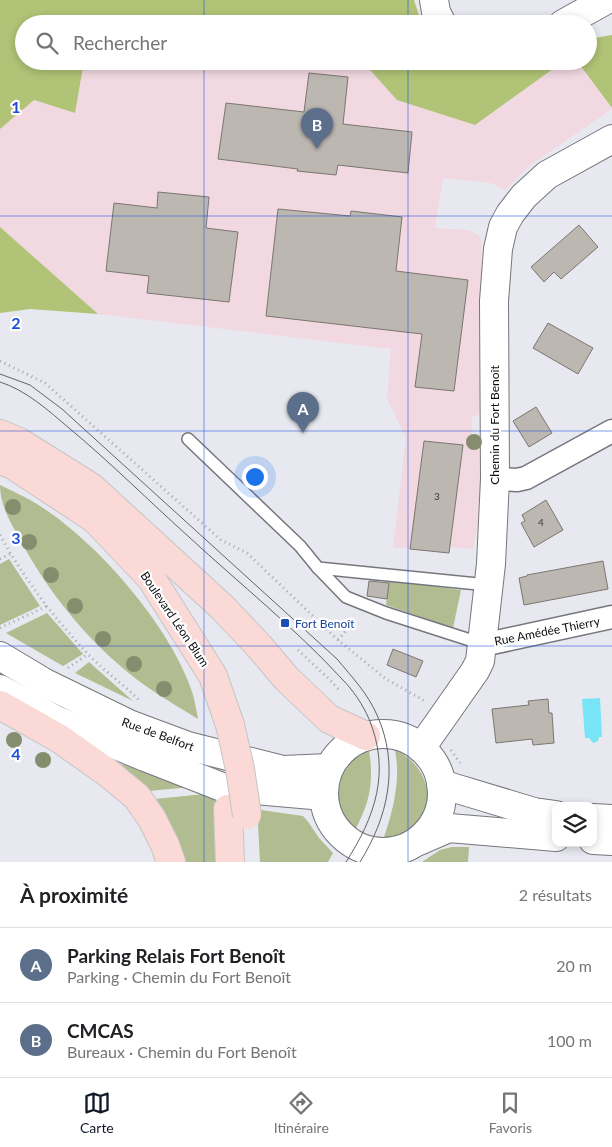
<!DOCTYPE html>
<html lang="fr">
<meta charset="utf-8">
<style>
body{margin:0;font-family:Lato,sans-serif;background:#f6f6f6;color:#202124}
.controls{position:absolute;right:15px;bottom:15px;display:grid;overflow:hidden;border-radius:10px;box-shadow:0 2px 8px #0003}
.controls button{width:45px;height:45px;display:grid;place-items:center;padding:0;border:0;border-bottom:1px solid #e0e0e0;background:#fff;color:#202124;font:25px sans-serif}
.you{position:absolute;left:254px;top:476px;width:18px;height:18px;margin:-12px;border:4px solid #fff;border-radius:50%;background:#1a73e8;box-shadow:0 0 0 8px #1a73e833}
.badge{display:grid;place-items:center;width:32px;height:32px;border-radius:50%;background:#111827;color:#fff;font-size:16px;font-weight:700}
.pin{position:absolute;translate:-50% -41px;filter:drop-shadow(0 1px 2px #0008)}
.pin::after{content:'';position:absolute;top:26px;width:18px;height:15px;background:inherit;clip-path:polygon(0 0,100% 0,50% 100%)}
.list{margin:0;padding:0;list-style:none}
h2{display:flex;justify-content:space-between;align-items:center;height:65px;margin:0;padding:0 20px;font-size:21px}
h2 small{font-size:16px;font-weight:400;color:#757577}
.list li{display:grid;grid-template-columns:32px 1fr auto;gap:15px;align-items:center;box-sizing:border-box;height:75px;padding:0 20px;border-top:1px solid #e0e0e0}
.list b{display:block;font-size:19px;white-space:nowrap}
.list p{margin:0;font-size:16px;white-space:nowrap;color:#757577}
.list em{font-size:16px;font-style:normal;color:#757577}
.icon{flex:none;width:28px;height:28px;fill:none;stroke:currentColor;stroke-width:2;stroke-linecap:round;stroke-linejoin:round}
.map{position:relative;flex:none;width:612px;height:862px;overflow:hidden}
.search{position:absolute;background:#fff;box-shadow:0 2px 8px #0003;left:15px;right:15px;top:15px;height:55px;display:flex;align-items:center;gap:12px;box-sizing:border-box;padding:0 18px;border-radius:28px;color:#757577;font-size:19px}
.sheet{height:215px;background:#fff}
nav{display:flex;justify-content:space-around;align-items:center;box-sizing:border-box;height:70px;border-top:1px solid #e0e0e0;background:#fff;font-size:14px;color:#757577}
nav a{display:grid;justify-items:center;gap:2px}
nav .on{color:#111827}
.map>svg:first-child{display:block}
.commercial{fill:#f1d8e1}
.green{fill:#b1bc90}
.forest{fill:#b0c376}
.water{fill:#77e5f5}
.building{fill:#bdb7b2;stroke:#7b7670}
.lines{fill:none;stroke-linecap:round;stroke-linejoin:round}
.service-casing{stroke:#76767d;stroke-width:14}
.minor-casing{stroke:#76767d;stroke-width:25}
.tertiary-casing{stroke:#76767d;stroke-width:30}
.secondary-casing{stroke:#76767d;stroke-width:30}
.primary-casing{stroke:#c5c5c6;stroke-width:30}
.path{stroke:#a6a7ad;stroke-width:3;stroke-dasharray:1 4;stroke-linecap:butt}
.service{stroke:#fff;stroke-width:11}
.minor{stroke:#fff;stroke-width:22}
.tertiary{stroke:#fff;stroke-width:28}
.secondary{stroke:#fff;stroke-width:28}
.primary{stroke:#fad9d6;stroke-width:28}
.tram{stroke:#626367;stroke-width:1}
.primary-bridge-casing{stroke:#c5c5c6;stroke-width:30;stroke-linecap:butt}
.primary-bridge{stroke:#fad9d6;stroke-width:28}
.tree{fill:#868d6f}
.grid{fill:none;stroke:#1d4ed8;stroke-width:1;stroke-opacity:0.55}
.transit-dot{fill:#1a4fb4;stroke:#fff;stroke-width:2}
.labels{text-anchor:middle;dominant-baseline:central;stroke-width:4.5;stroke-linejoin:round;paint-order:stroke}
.number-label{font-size:10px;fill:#393838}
.street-label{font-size:12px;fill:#0d0d10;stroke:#fff}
.transit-label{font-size:12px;fill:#164399;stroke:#fff;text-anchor:start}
.grid-label{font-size:16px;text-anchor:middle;font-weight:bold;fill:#1d4ed8;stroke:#fff;stroke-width:4.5;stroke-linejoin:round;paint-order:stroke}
</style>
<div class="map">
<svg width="612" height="862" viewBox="0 0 612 862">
<rect width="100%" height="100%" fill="#e8e9f0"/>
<polygon class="commercial" points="84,61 362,61 397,100 475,125 564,61 577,61 612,109 529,166 505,190 491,183 443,178 435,228 469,230 479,236 481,239 481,411 478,415 472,417 472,435 477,437 482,446 481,508 473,549 450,547 449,553 393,547 406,438 387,399 391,349 98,314 0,227 0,129 34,100 75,113"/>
<g class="green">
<path d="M0 485C12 491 26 497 37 504 95 540 166 621 190 686 194 696 196 708 198 719 170 702 141 685 117 663 76 627 42 582 17 534 8 518 0 503 0 485Z"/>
<polygon points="9,559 40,606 0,625 0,564"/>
<polygon points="389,580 461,590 453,628 386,605"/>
<polygon points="47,613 83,654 63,666 6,633"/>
<polygon points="89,662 133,701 75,673"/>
<path d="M369 750C374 782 370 802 355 830 351 827 346 823 343 819 331 800 336 770 354 757 359 755 364 752 369 750Z"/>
<path d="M395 750C425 762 440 802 415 827 406 835 394 838 383 840 393 811 401 781 395 750Z"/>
<polygon points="109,758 117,763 202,786 138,792"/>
<polygon points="214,793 222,794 226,862 178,862 145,800"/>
<polygon points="261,810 303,816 309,823 319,838 333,853 328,862 260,862 258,825"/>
<polygon points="452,847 469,847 468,862 422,862 440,850"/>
</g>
<g class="forest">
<polygon points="0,0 414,0 422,24 104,24 90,20 89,24 24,24 24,61 84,61 75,113 34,100 0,129"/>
<polygon points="612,35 612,108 577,61 588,61 588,39"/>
<polygon points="362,61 462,61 484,69 516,65 523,61 564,61 475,125 397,100"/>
<polygon points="0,227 98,314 30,309 0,313"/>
</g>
<polygon class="water" points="600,698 602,737 599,737 598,741 593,743 589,738 585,738 582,699"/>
<g class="building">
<polygon points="309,73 348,77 343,124 412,132 408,173 338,165 336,175 297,171 298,169 218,159 226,103 304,112"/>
<polygon points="158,192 209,197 206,228 238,232 229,302 147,293 149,276 106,271 114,203 157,208"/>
<polygon points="278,209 350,216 351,211 402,217 396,271 468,280 454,391 415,387 422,334 266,316"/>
<polygon points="579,225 598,247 561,279 554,272 544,282 531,267"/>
<polygon points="548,323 593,348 578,374 533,348"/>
<polygon points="536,407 552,433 529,447 513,421"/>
<polygon points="424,441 463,445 449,553 410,549"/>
<polygon points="546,500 563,530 534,547 521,523 525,521 522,515"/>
<polygon points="603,561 608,589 524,605 519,578 527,576 527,575"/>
<polygon points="369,581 389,583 387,599 367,596"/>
<polygon points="393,649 423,661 416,677 387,665"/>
<polygon points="548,699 549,713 552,713 554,743 533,745 532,739 496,743 492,709 529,705 528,701"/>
</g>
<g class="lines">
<defs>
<g id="service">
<polyline points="188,439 300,546 318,568 346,597 386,613 470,640 482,642"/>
<polyline points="318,568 488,585"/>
</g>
<g id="minor">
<polyline points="495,479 517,480 526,478 612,431"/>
<polyline points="482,642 492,643 612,617"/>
</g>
<g id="tertiary">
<polyline points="434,0 436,12 442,24"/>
<polyline points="563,24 606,0"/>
<polyline points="421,748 475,671 480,661 491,564 495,479 494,301 498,249 503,227 510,214 524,196 547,175 612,139"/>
</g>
<g id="secondary">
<polyline points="0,656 45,683 129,724 188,746 283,770 329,768"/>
<polyline points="0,689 56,720 145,757 222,787 324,796"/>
<circle cx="383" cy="793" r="59"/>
<polyline points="441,784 534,812 556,815"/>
<polyline points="593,818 612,819"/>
<polyline points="593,840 612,841"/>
<polyline points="419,841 449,828 556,837"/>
</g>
<g id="primary">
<polyline points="0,434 19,442 91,487 222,607 259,646 286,678 329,719 366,736"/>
<polyline points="0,460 13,465 95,519 151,578 213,676 230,725"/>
<polyline points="0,705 60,739 108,773 137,797 152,819 165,845 171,862"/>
<polyline points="228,809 230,862"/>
</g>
</defs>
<use href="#service" class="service-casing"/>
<use href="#minor" class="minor-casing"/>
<use href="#tertiary" class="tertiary-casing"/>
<use href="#secondary" class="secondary-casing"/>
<use href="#primary" class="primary-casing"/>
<g class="path">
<polyline points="0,361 45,383 221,540 247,553 338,640 386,679 425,701"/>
<path d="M0 535C23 577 54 618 87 653 103 670 123 684 139 700"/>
<polyline points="0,559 10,554"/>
<polyline points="0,628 47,606"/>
<polyline points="338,640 356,619"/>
<polyline points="298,650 329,679 340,691"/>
<polyline points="68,668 88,654"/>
<polyline points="451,750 460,763"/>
</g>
<use href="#service" class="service"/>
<use href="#minor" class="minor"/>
<use href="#tertiary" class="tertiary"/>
<use href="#secondary" class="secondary"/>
<use href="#primary" class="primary"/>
<g class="tram">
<path d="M0 374 30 385 62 409 337 659C352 677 368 694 377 715 400 766 388 817 360 862"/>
<path d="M0 382C26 390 49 411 69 428 111 463 149 501 189 537 240 584 295 628 342 679 353 690 363 705 369 719 391 772 375 817 346 862"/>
</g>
<defs>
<polyline id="primary-bridge" points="230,725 240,769 247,815"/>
</defs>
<use href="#primary-bridge" class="primary-bridge-casing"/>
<use href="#primary-bridge" class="primary-bridge"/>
</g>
<g class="tree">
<circle cx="474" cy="442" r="8"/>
<circle cx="13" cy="507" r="8"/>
<circle cx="29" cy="542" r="8"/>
<circle cx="51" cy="575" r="8"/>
<circle cx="75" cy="606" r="8"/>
<circle cx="103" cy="639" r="8"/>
<circle cx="134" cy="664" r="8"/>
<circle cx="164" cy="689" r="8"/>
<circle cx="14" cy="740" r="8"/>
<circle cx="43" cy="760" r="8"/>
</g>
<path class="grid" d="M204 0V24M408 0V24M204 61V862M408 61V862M0 216H612M0 431H612M0 646H612"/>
<rect class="transit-dot" x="280" y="618" width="10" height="10" rx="2.5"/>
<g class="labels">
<g class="number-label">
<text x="437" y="496">3</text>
<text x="541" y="522">4</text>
</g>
<g class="street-label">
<text transform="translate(494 425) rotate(-90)">Chemin du Fort Benoît</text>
<text transform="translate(175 619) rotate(56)">Boulevard Léon Blum</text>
<text transform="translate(547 631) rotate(-11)">Rue Amédée Thierry</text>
<text transform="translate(158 734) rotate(20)">Rue de Belfort</text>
</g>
<g class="transit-label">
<text x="295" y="623">Fort Benoît</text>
</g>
</g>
<g class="grid-label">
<text x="16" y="113">1</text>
<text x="16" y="329">2</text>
<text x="16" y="544">3</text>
<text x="16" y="760">4</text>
</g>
</svg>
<div class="controls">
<button><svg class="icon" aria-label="layers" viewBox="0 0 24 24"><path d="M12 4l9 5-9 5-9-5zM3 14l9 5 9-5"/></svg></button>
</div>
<div class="you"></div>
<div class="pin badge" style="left:303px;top:433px;background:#5c6f8a">A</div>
<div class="pin badge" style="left:317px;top:149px;background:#5c6f8a">B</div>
<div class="search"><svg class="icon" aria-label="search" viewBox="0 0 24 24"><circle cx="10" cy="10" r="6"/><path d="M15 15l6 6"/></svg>Rechercher</div>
</div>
<section class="sheet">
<h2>À proximité<small>2 résultats</small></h2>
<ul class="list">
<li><span class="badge" style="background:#5c6f8a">A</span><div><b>Parking Relais Fort Benoît</b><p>Parking · Chemin du Fort Benoît</p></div><em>20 m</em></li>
<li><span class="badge" style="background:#5c6f8a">B</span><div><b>CMCAS</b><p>Bureaux · Chemin du Fort Benoît</p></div><em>100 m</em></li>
</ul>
</section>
<nav>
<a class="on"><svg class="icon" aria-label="map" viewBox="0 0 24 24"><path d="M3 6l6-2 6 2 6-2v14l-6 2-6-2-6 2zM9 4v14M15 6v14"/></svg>Carte</a>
<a><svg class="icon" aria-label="directions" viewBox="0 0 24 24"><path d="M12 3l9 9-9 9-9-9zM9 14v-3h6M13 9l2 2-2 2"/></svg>Itinéraire</a>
<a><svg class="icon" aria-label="saved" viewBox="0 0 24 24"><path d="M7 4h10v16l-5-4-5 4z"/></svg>Favoris</a>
</nav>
